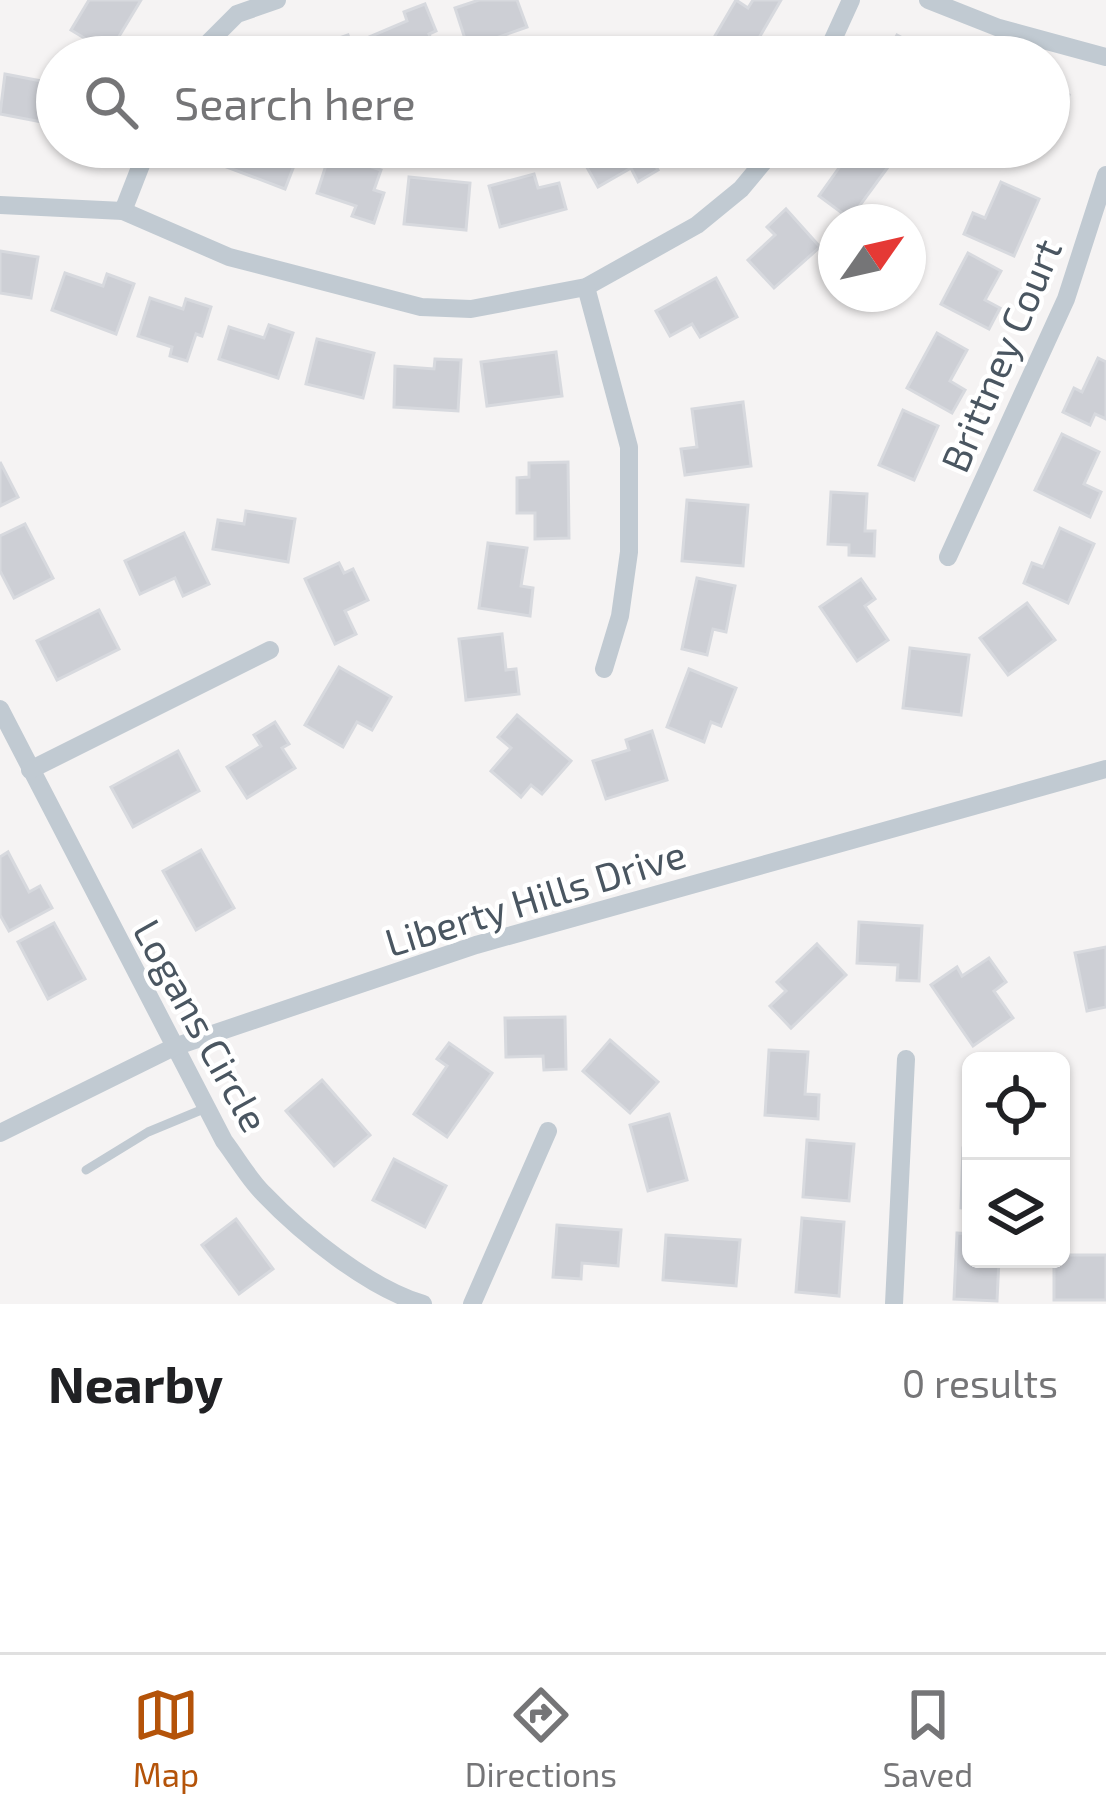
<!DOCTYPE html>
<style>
body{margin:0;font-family:"Exo 2",sans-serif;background:#f6f6f6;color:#202124}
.controls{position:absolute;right:36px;bottom:36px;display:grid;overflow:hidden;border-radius:18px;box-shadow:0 3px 9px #0004}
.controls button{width:108px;height:108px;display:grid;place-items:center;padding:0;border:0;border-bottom:3px solid #e0e0e0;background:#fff;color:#202124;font:60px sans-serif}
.compass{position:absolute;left:818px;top:204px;width:108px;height:108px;border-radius:50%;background:#fff;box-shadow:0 3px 9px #0004;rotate:56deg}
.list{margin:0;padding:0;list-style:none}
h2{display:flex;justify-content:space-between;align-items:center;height:156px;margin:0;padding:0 48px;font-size:51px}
h2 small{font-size:39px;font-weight:400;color:#757577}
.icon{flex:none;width:66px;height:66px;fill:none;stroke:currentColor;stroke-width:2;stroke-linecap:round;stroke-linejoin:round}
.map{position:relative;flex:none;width:1106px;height:1304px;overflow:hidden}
.search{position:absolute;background:#fff;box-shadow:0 3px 9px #0004;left:36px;right:36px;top:36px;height:132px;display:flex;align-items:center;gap:30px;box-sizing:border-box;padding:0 42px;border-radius:66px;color:#757577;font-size:45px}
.sheet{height:348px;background:#fff}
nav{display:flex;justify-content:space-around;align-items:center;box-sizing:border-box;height:168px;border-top:3px solid #e0e0e0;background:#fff;font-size:33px;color:#757577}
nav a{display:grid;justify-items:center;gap:6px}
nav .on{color:#b45309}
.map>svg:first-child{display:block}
.building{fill:#cdcfd5;stroke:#d7d9de;stroke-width:3}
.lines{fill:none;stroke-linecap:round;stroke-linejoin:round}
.lane{stroke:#c1cad2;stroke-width:9}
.street{stroke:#c1cad2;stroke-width:18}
.labels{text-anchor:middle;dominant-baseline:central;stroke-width:9;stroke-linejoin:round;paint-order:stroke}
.street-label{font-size:39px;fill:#4a5661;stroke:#fff}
</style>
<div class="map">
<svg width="1106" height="1304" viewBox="0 0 1106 1304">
<rect width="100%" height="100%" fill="#f5f3f3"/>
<g class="building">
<polygon points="89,0 141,0 109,53 71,30"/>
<polygon points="479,0 517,0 527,27 468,48 455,8"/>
<polygon points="736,0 748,8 753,0 781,0 748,57 740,57 712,41"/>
<polygon points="425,4 436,31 429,34 438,56 377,57 369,37 407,21 404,12"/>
<polygon points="348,35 356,57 285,57"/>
<polygon points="897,35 939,57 885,57"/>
<polygon points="5,74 57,84 57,125 0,114"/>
<polygon points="1049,88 1069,95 1058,132 1049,130"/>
<polygon points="216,147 292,147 300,150 285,189 211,161"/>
<polygon points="593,147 645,147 658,170 638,182 631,168 598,187 580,155"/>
<polygon points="840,147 860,147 888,167 850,219 819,196 841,165 832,159"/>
<polygon points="330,153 381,170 374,190 384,193 374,223 352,216 356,206 317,193"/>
<polygon points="534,174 538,188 559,183 566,209 500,227 489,186"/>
<polygon points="409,177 470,183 466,230 404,224"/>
<polygon points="1001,182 1039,199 1014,256 964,234 973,213 985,218"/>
<polygon points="786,209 820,247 774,288 748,260 775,235 767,227"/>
<polygon points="0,251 38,257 31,298 0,293"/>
<polygon points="968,253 1001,271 985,300 1000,308 989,329 941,304"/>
<polygon points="65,273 103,286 107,274 134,284 116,334 52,310"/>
<polygon points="716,278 737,317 700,337 692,324 670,336 656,311"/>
<polygon points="150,298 183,309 186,299 211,307 202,336 196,334 187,361 170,356 172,347 138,336"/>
<polygon points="269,325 293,333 278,378 219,359 229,327 264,338"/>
<polygon points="937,333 967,350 950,381 965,390 952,413 907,388"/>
<polygon points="317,339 374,353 363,398 306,384"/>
<polygon points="556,352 562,396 487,406 481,362"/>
<polygon points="1098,358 1106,362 1106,419 1095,414 1090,425 1063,412 1074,388 1082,392"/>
<polygon points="435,359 461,360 458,411 394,407 395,366 434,369"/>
<polygon points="743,402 751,466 685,475 681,449 697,447 692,409"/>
<polygon points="903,410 938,426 914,480 879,465"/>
<polygon points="1062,434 1099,452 1084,484 1101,492 1090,517 1035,490"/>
<polygon points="0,462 18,497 0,506"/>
<polygon points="568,462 569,538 535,539 535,513 517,513 517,478 529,477 529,463"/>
<polygon points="831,492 867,494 865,531 875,531 874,556 849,555 849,545 828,544"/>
<polygon points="687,500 748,505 743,566 682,561"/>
<polygon points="246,511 295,519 288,562 213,549 218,520 244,524"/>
<polygon points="25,524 53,578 14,598 0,571 0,536"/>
<polygon points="1060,528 1094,544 1068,603 1024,583 1032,563 1043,567"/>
<polygon points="184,533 209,584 183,596 175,578 140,594 125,561"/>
<polygon points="488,543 527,548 521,586 533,588 530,616 479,608"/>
<polygon points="339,563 344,573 353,569 368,600 345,611 356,634 335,644 305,579"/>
<polygon points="697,578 735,586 726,632 713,629 707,655 682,649"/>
<polygon points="861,579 875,599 865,606 888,640 857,661 820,607"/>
<polygon points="1027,603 1055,640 1008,675 980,638"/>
<polygon points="99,610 119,649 57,680 37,641"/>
<polygon points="502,634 506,670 516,669 519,694 466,700 459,639"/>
<polygon points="910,648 969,655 961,715 903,708"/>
<polygon points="339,667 391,697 372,730 357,722 343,747 305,725"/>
<polygon points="689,669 736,688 721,726 711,722 704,742 667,727"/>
<polygon points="517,715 571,761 542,794 531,785 521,797 491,771 511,748 498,737"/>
<polygon points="275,722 289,744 282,748 295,768 247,798 227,767 261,746 254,735"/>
<polygon points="652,731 667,780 606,799 593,761 629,750 626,740"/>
<polygon points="178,751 199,791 133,827 111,787"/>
<polygon points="201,850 234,908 196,930 163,871"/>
<polygon points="8,852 29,892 40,886 52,908 9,931 0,915 0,857"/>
<polygon points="859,922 922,926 919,981 897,980 898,965 857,963"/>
<polygon points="54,923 85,979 48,999 18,942"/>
<polygon points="817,944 846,975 791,1028 770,1006 786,991 777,982"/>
<polygon points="1106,947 1106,1007 1087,1011 1075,953"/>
<polygon points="989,958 1006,982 994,991 1013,1018 973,1046 931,985 957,967 962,976"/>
<polygon points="565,1017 566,1069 544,1070 543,1056 506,1057 505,1018"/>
<polygon points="610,1040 658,1082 630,1113 583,1071"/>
<polygon points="449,1043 492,1073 447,1137 414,1114 447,1066 437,1059"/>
<polygon points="769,1050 808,1052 805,1094 819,1095 818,1119 765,1115"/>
<polygon points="322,1080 370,1135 334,1166 286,1111"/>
<polygon points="669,1114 687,1180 648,1191 630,1125"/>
<polygon points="807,1140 854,1144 849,1201 803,1197"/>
<polygon points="963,1148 971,1148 971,1209 961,1208"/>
<polygon points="394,1159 446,1186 425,1227 373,1200"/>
<polygon points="802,1218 844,1222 839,1296 796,1292"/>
<polygon points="236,1219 273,1269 239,1294 202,1245"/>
<polygon points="557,1225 621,1230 618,1266 582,1263 581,1279 553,1277"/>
<polygon points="957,1233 971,1234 971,1259 999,1259 997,1301 954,1299"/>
<polygon points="666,1235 740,1240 736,1286 663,1280"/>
<polygon points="1061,1255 1106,1255 1106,1300 1054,1300 1054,1259 1061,1259"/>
</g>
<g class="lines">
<polyline class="lane" points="86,1170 148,1132 206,1108"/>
<g class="street">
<polyline points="928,0 999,28 1106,57"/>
<polyline points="194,57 237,14 277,0"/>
<polyline points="825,57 851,0"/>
<polyline points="0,205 123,211 229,257 421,307 471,309 586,287 697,225 741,189 776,147"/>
<polyline points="123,211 148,147"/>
<polyline points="586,287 629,447 629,552 620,616 604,669"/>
<polyline points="948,557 1066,299 1106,175"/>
<path d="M0 709 224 1141C237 1158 248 1178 263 1193 302 1234 369 1288 423 1304"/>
<polyline points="30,770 270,650"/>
<polyline points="0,1133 174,1047 476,945 1106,769"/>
<polyline points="472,1304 548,1131"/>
<polyline points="894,1304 906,1059"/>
</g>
</g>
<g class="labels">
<g class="street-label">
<text transform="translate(1000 355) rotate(-67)">Brittney Court</text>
<text transform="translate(535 897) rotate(-17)">Liberty Hills Drive</text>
<text transform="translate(202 1025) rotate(61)">Logans Circle</text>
</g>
</g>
</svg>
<div class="controls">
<button><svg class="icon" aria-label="locate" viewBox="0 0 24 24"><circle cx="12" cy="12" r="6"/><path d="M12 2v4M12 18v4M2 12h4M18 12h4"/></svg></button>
<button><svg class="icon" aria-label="layers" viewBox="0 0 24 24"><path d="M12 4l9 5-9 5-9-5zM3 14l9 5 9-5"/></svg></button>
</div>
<svg class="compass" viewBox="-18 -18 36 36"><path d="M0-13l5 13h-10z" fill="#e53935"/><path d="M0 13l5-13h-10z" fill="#757577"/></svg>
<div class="search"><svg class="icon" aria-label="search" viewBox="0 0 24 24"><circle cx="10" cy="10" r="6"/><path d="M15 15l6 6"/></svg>Search here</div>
</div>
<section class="sheet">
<h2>Nearby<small>0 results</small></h2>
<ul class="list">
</ul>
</section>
<nav>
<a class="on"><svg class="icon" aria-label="map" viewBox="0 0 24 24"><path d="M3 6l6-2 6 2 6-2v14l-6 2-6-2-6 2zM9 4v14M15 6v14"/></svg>Map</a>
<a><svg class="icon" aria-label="directions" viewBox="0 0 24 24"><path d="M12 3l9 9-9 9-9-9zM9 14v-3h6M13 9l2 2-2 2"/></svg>Directions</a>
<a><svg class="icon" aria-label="saved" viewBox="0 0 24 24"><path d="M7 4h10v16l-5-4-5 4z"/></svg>Saved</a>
</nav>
